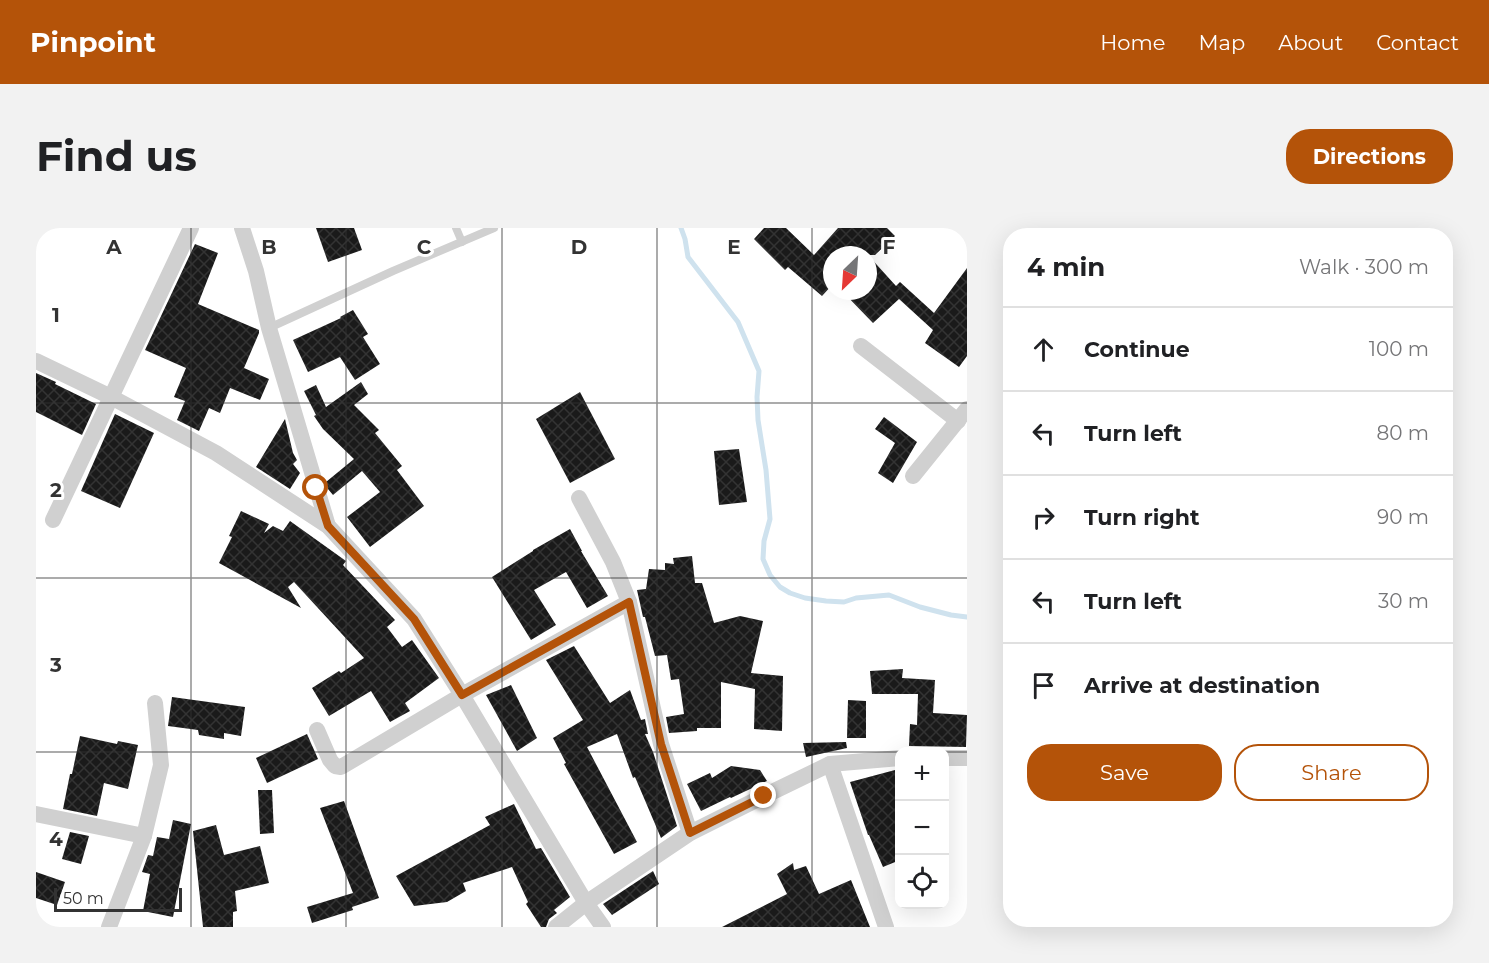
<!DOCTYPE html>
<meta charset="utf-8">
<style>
body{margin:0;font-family:Montserrat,sans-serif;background:#f2f2f2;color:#202124}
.controls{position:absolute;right:18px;bottom:18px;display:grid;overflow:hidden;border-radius:12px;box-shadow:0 6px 24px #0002}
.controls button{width:54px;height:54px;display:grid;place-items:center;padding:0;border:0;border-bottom:2px solid #e0e0e0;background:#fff;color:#202124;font:30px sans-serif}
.compass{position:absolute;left:787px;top:18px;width:54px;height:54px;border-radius:50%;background:#fff;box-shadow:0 6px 24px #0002;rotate:205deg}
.scale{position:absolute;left:18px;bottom:15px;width:128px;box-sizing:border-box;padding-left:6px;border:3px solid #333;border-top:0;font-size:16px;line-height:21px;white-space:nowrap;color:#333;-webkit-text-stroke:4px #fff;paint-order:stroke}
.stop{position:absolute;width:18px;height:18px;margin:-14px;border:4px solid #b45309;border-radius:50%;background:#fff}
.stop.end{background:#b45309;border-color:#fff;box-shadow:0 2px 6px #0008}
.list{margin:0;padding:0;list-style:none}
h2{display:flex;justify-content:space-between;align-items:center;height:78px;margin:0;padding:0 24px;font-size:26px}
h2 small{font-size:20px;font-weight:400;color:#757577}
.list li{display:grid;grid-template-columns:39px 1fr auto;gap:18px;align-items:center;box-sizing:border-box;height:84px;padding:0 24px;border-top:2px solid #e0e0e0}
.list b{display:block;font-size:22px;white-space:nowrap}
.list em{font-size:20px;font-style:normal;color:#757577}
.actions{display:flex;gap:12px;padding:18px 24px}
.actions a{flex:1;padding:14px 0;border:2px solid #b45309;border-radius:24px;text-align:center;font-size:21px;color:#b45309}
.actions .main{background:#b45309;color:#fff}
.icon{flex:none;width:33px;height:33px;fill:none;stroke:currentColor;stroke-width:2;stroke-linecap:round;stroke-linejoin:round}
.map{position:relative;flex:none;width:931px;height:699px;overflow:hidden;border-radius:24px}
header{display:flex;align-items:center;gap:36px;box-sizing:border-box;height:84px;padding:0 30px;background:#b45309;color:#fff}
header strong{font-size:28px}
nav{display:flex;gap:33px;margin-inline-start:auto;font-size:21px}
.intro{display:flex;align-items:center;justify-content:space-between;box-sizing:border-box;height:144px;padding:0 36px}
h1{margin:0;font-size:42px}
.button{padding:15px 27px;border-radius:24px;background:#b45309;color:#fff;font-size:21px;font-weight:700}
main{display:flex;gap:36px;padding:0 36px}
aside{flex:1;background:#fff;border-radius:24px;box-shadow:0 6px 24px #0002}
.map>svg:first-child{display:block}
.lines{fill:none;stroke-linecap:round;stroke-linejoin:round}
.stream{stroke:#cfe2ee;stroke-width:5}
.building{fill:url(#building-cross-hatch)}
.lane{stroke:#d0d0d0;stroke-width:8}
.street{stroke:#d0d0d0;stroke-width:16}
.route{stroke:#b45309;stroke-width:8}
.grid{fill:none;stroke:#333;stroke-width:1.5;stroke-opacity:0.55}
.grid-label{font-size:20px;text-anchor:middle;font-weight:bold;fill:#333;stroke:#fff;stroke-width:6;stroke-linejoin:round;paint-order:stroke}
</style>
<header>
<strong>Pinpoint</strong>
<nav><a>Home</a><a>Map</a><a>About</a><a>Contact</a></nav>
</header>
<div class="intro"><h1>Find us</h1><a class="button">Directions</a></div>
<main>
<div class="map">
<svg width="931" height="699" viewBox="0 0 931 699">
<defs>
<pattern id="building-cross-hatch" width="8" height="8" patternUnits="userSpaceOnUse" patternTransform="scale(1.5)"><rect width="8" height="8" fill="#1a1a1a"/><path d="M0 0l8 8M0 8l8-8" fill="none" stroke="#333"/></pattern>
</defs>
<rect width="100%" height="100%" fill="#fff"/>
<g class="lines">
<polyline class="stream" points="645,0 649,11 652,29 702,94 723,143 721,169 722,192 730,242 734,291 728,313 727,331 734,347 744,359 754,365 769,370 790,373 808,374 820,370 853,367 884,379 915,387 931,389"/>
</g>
<g class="building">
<polygon points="280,0 318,0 326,22 292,34"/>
<polygon points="728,0 750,0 778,27 802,0 851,0 859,8 839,27 832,27 860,58 864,54 898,85 931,40 931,128 923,139 889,115 897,102 863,71 837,95 806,63 832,63 832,27 796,27 796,57 786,68 752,39 749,42 718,11"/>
<polygon points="159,16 182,25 162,76 223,102 223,105 208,140 233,151 224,172 194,160 184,185 173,180 163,203 141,192 149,173 138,169 150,140 109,122"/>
<polygon points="317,82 332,106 327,109 344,136 319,152 304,129 272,144 257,112 305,90 304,89"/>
<polygon points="0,145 20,154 19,156 60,176 46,207 0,184"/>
<polygon points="325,154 332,166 318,177 343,202 339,205 366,238 361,242 388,278 334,319 311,289 344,264 326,243 297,267 292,261 290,254 318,231 287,201 278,188 280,187 268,163 280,157 290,179"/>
<polygon points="544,164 579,231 534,255 500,191"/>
<polygon points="79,186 118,205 84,280 45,263"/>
<polygon points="848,189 881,214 857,255 842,245 859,215 839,201"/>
<polygon points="249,191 257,225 261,232 257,236 264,245 254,261 220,239"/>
<polygon points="703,221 711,274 683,277 678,223"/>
<polygon points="205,283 233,296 228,305 237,298 247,303 254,293 310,333 307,337 359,392 351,399 366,419 376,412 403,450 369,475 374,483 354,494 335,463 293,488 276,460 303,443 305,445 328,430 258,354 252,359 265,380 183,335 196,309 193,308"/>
<polygon points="534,301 546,323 545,323 572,368 551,380 530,344 498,362 520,397 495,412 456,349 497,323 497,322"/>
<polygon points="656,328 659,355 666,355 678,395 704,388 727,393 715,445 747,448 746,503 718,501 719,461 685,454 685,500 661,500 661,503 633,505 630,489 648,486 643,451 635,452 631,427 619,428 609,389 607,389 601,362 610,361 613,341 629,342 629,335 638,336 637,330"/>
<polygon points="538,418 574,475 594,462 605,492 609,491 612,506 609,506 617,524 641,598 625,610 599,549 597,550 581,506 551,519 601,614 578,626 528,536 530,535 517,510 547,492 510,432"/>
<polygon points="867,441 866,450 899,452 897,485 931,487 930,519 873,518 874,496 881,497 882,466 836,466 834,443"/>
<polygon points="475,457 501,510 481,523 450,467"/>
<polygon points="136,469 209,479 205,508 188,505 188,511 163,507 162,502 132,498"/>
<polygon points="812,472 830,473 830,510 811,510"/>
<polygon points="271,506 282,531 231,555 220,530"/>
<polygon points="44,508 81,516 82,513 102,517 92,561 68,555 61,588 27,581 34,546 36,546"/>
<polygon points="810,514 811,520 770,529 767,515"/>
<polygon points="695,538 724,542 731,553 695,570 694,569 665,583 651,556 674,545 676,550"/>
<polygon points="859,542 864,565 864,632 847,639 833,607 832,607 814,554"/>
<polygon points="222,562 236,562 238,605 224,606"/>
<polygon points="308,573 343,670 316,679 317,682 276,695 271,679 317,665 284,580"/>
<polygon points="478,576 500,621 505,620 534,669 518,682 521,685 513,691 510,699 505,699 490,676 492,674 476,639 427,655 430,663 411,674 378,678 360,648 454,597 449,589"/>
<polygon points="137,592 155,596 137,689 107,683 114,646 106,644 112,627 117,628 121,609 133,611"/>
<polygon points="180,597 188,627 224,618 233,655 199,663 201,683 197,684 197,699 167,699 157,603"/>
<polygon points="34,604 53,608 45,636 26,631"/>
<polygon points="757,635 758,642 770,638 783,666 815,652 834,699 686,699 751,666 741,646"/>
<polygon points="617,643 623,656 576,687 567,676"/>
<polygon points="0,644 29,654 21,677 0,670"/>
</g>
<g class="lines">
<g class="lane">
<polyline points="420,0 426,14"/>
<polyline points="233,100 357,43 458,0"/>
</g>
<g class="street">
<polyline points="206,0 220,43 233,100 292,298"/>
<polyline points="825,118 922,193"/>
<polyline points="0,133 75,169 180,225 292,298 378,391 426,467 550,675 567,699"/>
<polyline points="877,248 931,181"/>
<polyline points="543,270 577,334 593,374 625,516 654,605"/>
<polyline points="17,292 155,0"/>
<polyline points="281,502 294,532 299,538 305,539 426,467 593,374"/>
<polyline points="908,530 931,530"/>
<polyline points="794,536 850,699"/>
<polyline points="0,586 108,608"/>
<polyline points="73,699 108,608 125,537 119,475"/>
<polyline points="520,699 550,675 654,605 728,568 794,536 864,530"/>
</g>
</g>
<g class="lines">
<polyline class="route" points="280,260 292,298 378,391 426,467 593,374 625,516 654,605 728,568"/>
</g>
<path class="grid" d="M155 0V699M310 0V699M466 0V699M621 0V699M776 0V699M0 175H931M0 350H931M0 524H864M908 524H931"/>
<g class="grid-label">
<text x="78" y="26">A</text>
<text x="233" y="26">B</text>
<text x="388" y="26">C</text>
<text x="543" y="26">D</text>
<text x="698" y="26">E</text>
<text x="853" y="26">F</text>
<text x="20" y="94">1</text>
<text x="20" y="269">2</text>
<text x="20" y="444">3</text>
<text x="20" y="618">4</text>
</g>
</svg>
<div class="controls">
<button>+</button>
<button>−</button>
<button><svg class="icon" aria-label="locate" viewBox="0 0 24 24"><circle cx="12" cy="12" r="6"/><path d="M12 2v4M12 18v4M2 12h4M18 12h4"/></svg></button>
</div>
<svg class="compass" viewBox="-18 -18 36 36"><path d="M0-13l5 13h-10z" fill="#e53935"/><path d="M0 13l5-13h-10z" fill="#757577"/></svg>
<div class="scale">50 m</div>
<div class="stop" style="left:280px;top:260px"></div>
<div class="stop end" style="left:728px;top:568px"></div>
</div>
<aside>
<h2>4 min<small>Walk · 300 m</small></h2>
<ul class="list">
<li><svg class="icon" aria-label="ahead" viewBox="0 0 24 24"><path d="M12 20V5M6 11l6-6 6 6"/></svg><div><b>Continue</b></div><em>100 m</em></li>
<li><svg class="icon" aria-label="left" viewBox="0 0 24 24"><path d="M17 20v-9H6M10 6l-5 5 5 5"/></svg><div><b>Turn left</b></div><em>80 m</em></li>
<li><svg class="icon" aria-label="right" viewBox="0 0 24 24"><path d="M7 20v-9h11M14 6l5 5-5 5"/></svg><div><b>Turn right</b></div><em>90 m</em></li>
<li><svg class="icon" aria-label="left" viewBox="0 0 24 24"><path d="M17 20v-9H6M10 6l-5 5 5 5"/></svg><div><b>Turn left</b></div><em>30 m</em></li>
<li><svg class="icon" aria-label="arrive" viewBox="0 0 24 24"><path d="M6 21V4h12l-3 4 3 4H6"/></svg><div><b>Arrive at destination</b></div></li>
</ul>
<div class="actions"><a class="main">Save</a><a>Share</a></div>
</aside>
</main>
